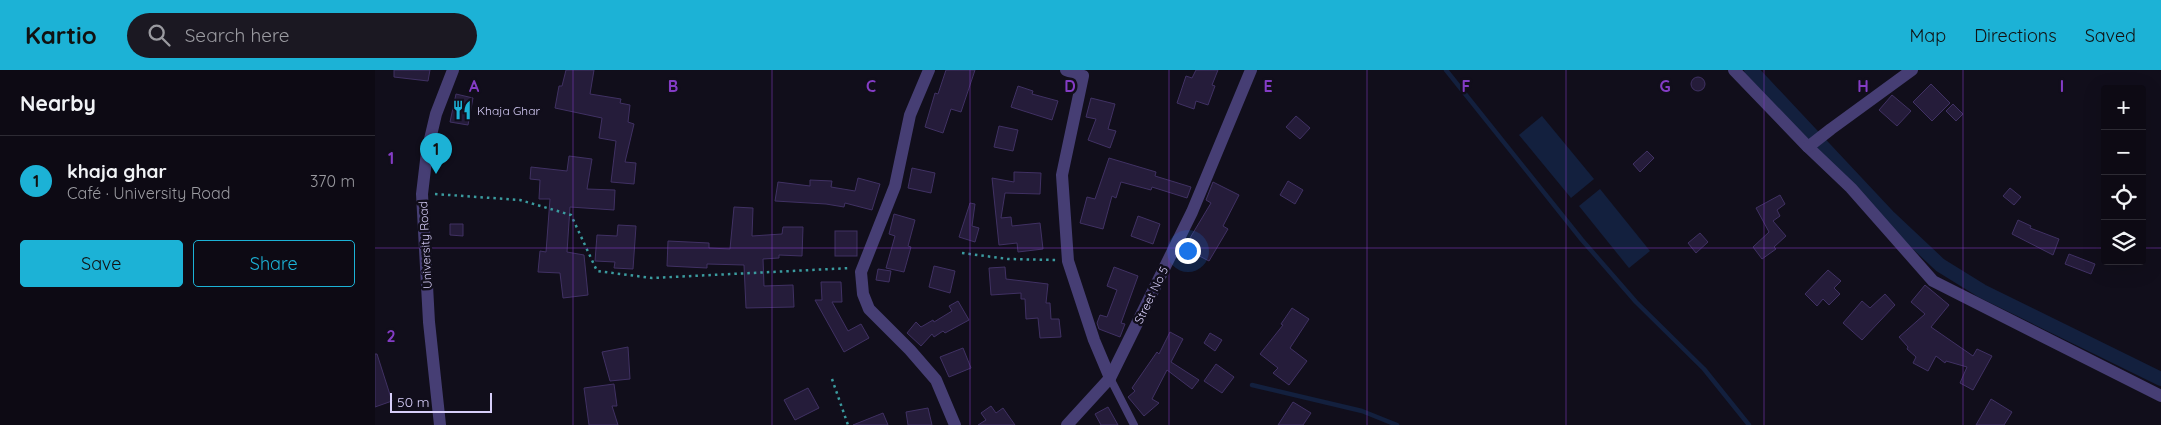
<!DOCTYPE html>
<meta charset="utf-8">
<style>
body{margin:0;font-family:Quicksand,sans-serif;background:#1b1822;color:#f1f3f6}
.controls{position:absolute;right:15px;top:15px;display:grid;overflow:hidden;border-radius:5px;box-shadow:0 5px 20px #0002}
.controls button{width:45px;height:45px;display:grid;place-items:center;padding:0;border:0;border-bottom:1px solid #2d2b34;background:#0d0a14;color:#f1f3f6;font:25px sans-serif}
.scale{position:absolute;left:15px;bottom:12px;width:102px;box-sizing:border-box;padding-left:5px;border:2px solid #d7cef9;border-top:0;font-size:14px;line-height:18px;white-space:nowrap;color:#d7cef9;-webkit-text-stroke:4px #110e1b;paint-order:stroke}
.you{position:absolute;left:812px;top:180px;width:18px;height:18px;margin:-12px;border:4px solid #fff;border-radius:50%;background:#1a73e8;box-shadow:0 0 0 8px #1a73e833}
.badge{display:grid;place-items:center;width:32px;height:32px;border-radius:50%;background:#1cb2d6;color:#111;font-size:16px;font-weight:700}
.pin{position:absolute;translate:-50% -41px;filter:drop-shadow(0 1px 2px #0008)}
.pin::after{content:'';position:absolute;top:26px;width:18px;height:15px;background:inherit;clip-path:polygon(0 0,100% 0,50% 100%)}
.list{margin:0;padding:0;list-style:none}
h2{display:flex;justify-content:space-between;align-items:center;height:65px;margin:0;padding:0 20px;font-size:21px}
h2 small{font-size:16px;font-weight:400;color:#9a9aa0}
.list li{display:grid;grid-template-columns:32px 1fr auto;gap:15px;align-items:center;box-sizing:border-box;height:90px;padding:0 20px;border-top:1px solid #2d2b34}
.list b{display:block;font-size:19px;white-space:nowrap}
.list p{margin:0;font-size:16px;white-space:nowrap;color:#9a9aa0}
.list em{font-size:16px;font-style:normal;color:#9a9aa0}
.actions{display:flex;gap:10px;padding:15px 20px}
.actions a{flex:1;padding:11px 0;border:1px solid #1cb2d6;border-radius:5px;text-align:center;font-size:18px;color:#1cb2d6}
.actions .main{background:#1cb2d6;color:#111}
.icon{flex:none;width:28px;height:28px;fill:none;stroke:currentColor;stroke-width:2;stroke-linecap:round;stroke-linejoin:round}
.map{position:relative;flex:none;width:1786px;height:355px;overflow:hidden}
header{display:flex;align-items:center;gap:30px;box-sizing:border-box;height:70px;padding:0 25px;background:#1cb2d6;color:#111}
header strong{font-size:24px}
nav{display:flex;gap:28px;margin-inline-start:auto;font-size:18px}
.search{width:350px;height:45px;background:#1b1822;display:flex;align-items:center;gap:12px;box-sizing:border-box;padding:0 18px;border-radius:28px;color:#9a9aa0;font-size:19px}
main{display:flex}
aside{flex:1;background:#0d0a14}
.map>svg:first-child{display:block}
.water{fill:#13203e}
.lines{fill:none;stroke-linecap:round;stroke-linejoin:round}
.stream{stroke:#13203e;stroke-width:4.5}
.canal{stroke:#13203e;stroke-width:14}
.building{fill:#251c3a;stroke:#403163}
.path{stroke:#3b9b9f;stroke-width:2.5;stroke-dasharray:2.5 4;stroke-linecap:butt}
.lane{stroke:#463e74;stroke-width:8}
.street{stroke:#463e74;stroke-width:12}
.grid{fill:none;stroke:#843cc5;stroke-width:1;stroke-opacity:0.55}
.labels{text-anchor:middle;dominant-baseline:central;stroke-width:5;stroke-linejoin:round;paint-order:stroke}
.poi-label{font-size:12px;fill:#d7cef9;stroke:#110e1b;text-anchor:start}
.street-label{font-size:12px;fill:#d7cef9;stroke:#110e1b}
.grid-label{font-size:16px;text-anchor:middle;font-weight:bold;fill:#843cc5;stroke:#110e1b;stroke-width:5;stroke-linejoin:round;paint-order:stroke}
</style>
<header>
<strong>Kartio</strong>
<div class="search"><svg class="icon" aria-label="search" viewBox="0 0 24 24"><circle cx="10" cy="10" r="6"/><path d="M15 15l6 6"/></svg>Search here</div>
<nav><a>Map</a><a>Directions</a><a>Saved</a></nav>
</header>
<main>
<aside>
<h2>Nearby<small></small></h2>
<ul class="list">
<li><span class="badge">1</span><div><b>khaja ghar</b><p>Café · University Road</p></div><em>370 m</em></li>
</ul>
<div class="actions"><a class="main">Save</a><a>Share</a></div>
</aside>
<div class="map">
<svg width="1786" height="355" viewBox="0 0 1786 355">
<rect width="100%" height="100%" fill="#110e1b"/>
<g class="water">
<polygon points="1167,46 1219,109 1196,128 1144,65"/>
<polygon points="1225,119 1275,181 1254,198 1204,136"/>
</g>
<g class="lines">
<g class="stream">
<polyline points="1071,0 1207,170 1261,232 1329,299 1374,355"/>
<polyline points="877,315 987,341 1022,355"/>
</g>
<polyline class="canal" points="1376,0 1513,146 1565,195 1607,221 1786,309"/>
</g>
<g class="building">
<polygon points="19,0 55,0 53,11 19,7"/>
<polygon points="191,0 219,0 215,24 246,29 245,33 255,35 253,52 259,54 250,92 261,93 259,114 236,112 241,71 224,68 227,48 180,38 184,16 187,16"/>
<polygon points="571,0 600,0 586,42 576,39 568,63 550,57 560,23 563,24"/>
<polygon points="821,0 843,0 837,15 840,16 833,35 821,31 819,39 802,33 811,6 817,8"/>
<circle cx="1323" cy="14" r="7"/>
<polygon points="1556,14 1575,33 1557,51 1538,32"/>
<polygon points="643,16 658,21 657,24 683,31 677,50 636,37"/>
<polygon points="81,24 98,28 93,55 75,52"/>
<polygon points="1517,25 1536,41 1522,56 1504,40"/>
<polygon points="716,28 740,34 733,59 741,61 735,78 713,70 721,49 711,47"/>
<polygon points="1578,34 1588,44 1581,51 1571,41"/>
<polygon points="921,46 935,58 925,69 911,57"/>
<polygon points="624,56 643,60 638,81 619,77"/>
<polygon points="1272,81 1279,88 1265,102 1258,94"/>
<polygon points="194,86 217,89 212,119 240,120 239,140 195,137 192,182 209,185 213,225 188,228 185,203 163,202 165,181 171,182 175,129 164,129 165,110 155,109 156,97 192,101"/>
<polygon points="734,88 781,102 780,106 816,117 812,128 777,117 776,120 746,112 741,128 737,126 728,159 705,153 712,127 720,129"/>
<polygon points="537,98 560,103 556,123 533,118"/>
<polygon points="639,102 666,103 665,124 630,123 626,148 636,147 637,156 665,153 668,179 643,182 642,173 624,175 617,108 639,112"/>
<polygon points="483,108 505,114 497,140 470,133 469,137 451,134 400,131 403,112 435,116 435,110 457,111 456,117 480,121"/>
<polygon points="913,111 928,120 920,134 905,125"/>
<polygon points="838,112 864,125 848,156 853,159 834,191 809,178 836,133 831,130"/>
<polygon points="1635,118 1646,127 1639,135 1628,126"/>
<polygon points="1405,125 1410,134 1402,140 1405,146 1398,151 1411,166 1399,177 1401,179 1387,189 1378,177 1394,162 1381,138"/>
<polygon points="595,133 600,134 597,156 604,158 600,172 584,167"/>
<polygon points="359,137 378,138 377,166 407,164 408,157 428,157 427,186 404,185 404,188 388,189 389,216 418,215 419,237 371,238 369,195 332,194 332,198 292,196 293,171 334,173 334,178 355,179"/>
<polygon points="519,144 540,150 533,176 536,177 529,202 511,198 520,166 514,164"/>
<polygon points="763,146 785,154 778,174 756,166"/>
<polygon points="1643,150 1656,156 1655,158 1684,169 1678,185 1637,164"/>
<polygon points="75,154 88,154 88,166 75,165"/>
<polygon points="243,155 261,156 258,199 239,198 240,192 220,191 222,165 242,166"/>
<rect x="460" y="161" width="22" height="25"/>
<polygon points="1325,163 1333,172 1321,183 1313,173"/>
<polygon points="1694,184 1720,194 1716,204 1690,194"/>
<polygon points="559,196 580,201 575,223 554,217"/>
<polygon points="630,197 631,209 673,214 671,233 675,233 676,249 684,249 686,267 665,268 663,248 651,249 650,229 646,229 646,223 616,225 614,198"/>
<polygon points="739,197 763,206 746,253 750,254 745,267 724,259 722,253 725,245 732,247 742,220 732,216"/>
<polygon points="503,199 516,201 514,212 501,210"/>
<polygon points="1453,200 1466,211 1459,218 1465,224 1454,235 1448,229 1442,236 1430,224"/>
<polygon points="446,212 466,212 467,232 457,232 473,261 486,254 494,268 469,282 440,230 447,230"/>
<polygon points="1550,215 1574,235 1556,257 1598,286 1602,279 1617,286 1598,320 1585,313 1592,297 1571,291 1570,293 1561,286 1553,301 1538,293 1541,287 1532,279 1533,277 1524,267 1550,244 1536,232"/>
<polygon points="1510,224 1520,235 1487,270 1468,253 1487,231 1495,238"/>
<polygon points="583,231 594,250 570,263 568,261 559,267 557,264 546,276 532,263 541,252 546,257 558,250 559,252 577,241 574,236"/>
<polygon points="917,238 934,249 915,278 932,291 914,315 898,303 903,298 885,284 908,255 906,254"/>
<polygon points="795,262 808,269 796,292 824,310 817,319 792,300 777,329 784,333 769,346 753,327 760,321 757,318 782,282 784,284"/>
<polygon points="835,263 847,270 840,281 829,273"/>
<polygon points="253,277 255,309 235,311 227,282"/>
<polygon points="588,278 596,298 574,307 565,287"/>
<polygon points="0,284 2,284 17,331 0,337"/>
<polygon points="841,294 859,307 847,323 829,311"/>
<polygon points="239,314 242,336 237,336 243,355 214,355 209,318"/>
<polygon points="433,318 444,338 420,350 409,330"/>
<polygon points="1616,329 1637,342 1629,355 1601,355"/>
<polygon points="918,332 936,343 928,355 903,355"/>
<polygon points="616,336 621,343 628,338 640,355 603,355 611,350 606,343"/>
<polygon points="733,337 743,355 726,355 720,344"/>
<polygon points="553,338 557,355 533,355 531,342"/>
<polygon points="508,343 513,355 478,355"/>
</g>
<g class="lines">
<g class="path">
<polyline points="60,124 145,130 196,145 222,201 277,208 476,198"/>
<polyline points="587,183 633,189 682,190"/>
<polyline points="457,309 473,355"/>
</g>
<polyline class="lane" points="735,308 759,355"/>
<g class="street">
<polyline points="554,0 535,45 520,116 486,202 488,224 494,239 535,280 561,310 580,355"/>
<polyline points="691,0 708,6 687,105 693,191 719,270 735,308"/>
<polyline points="1359,0 1433,77 1476,118 1558,211 1786,326"/>
<polyline points="1433,77 1456,59 1537,0"/>
<polyline points="65,355 54,252 47,124 52,82 61,44 78,0"/>
<polyline points="692,355 735,308 817,142 876,0"/>
</g>
</g>
<path class="grid" d="M198 0V355M397 0V355M595 0V355M794 0V355M992 0V355M1191 0V355M1389 0V355M1588 0V355M0 178H1730M1767 178H1786"/>
<defs>
<symbol id="restaurant-bare" viewBox="-9 -9 18 18"><path d="M-5-6h1v4h1v-4h1v4h1v-4h1v5L-1.5 .5V6h-2V.5L-5-1ZM5-6V6H3V1.5H1.5Q1.5-4 5-6Z" fill="#1cb2d6" stroke="#110e1b" stroke-width="2.5" paint-order="stroke"/></symbol>
</defs>
<g fill-rule="evenodd">
<use href="#restaurant-bare" x="73" y="26" width="28" height="28"/>
</g>
<g class="labels">
<g class="poi-label">
<text x="102" y="40">Khaja Ghar</text>
</g>
<g class="street-label">
<text transform="translate(50 175) rotate(-93)">University Road</text>
<text transform="translate(776 225) rotate(-64)">Street No 5</text>
</g>
</g>
<g class="grid-label">
<text x="99" y="22">A</text>
<text x="298" y="22">B</text>
<text x="496" y="22">C</text>
<text x="695" y="22">D</text>
<text x="893" y="22">E</text>
<text x="1091" y="22">F</text>
<text x="1290" y="22">G</text>
<text x="1488" y="22">H</text>
<text x="1687" y="22">I</text>
<text x="16" y="94">1</text>
<text x="16" y="272">2</text>
</g>
</svg>
<div class="controls">
<button>+</button>
<button>−</button>
<button><svg class="icon" aria-label="locate" viewBox="0 0 24 24"><circle cx="12" cy="12" r="6"/><path d="M12 2v4M12 18v4M2 12h4M18 12h4"/></svg></button>
<button><svg class="icon" aria-label="layers" viewBox="0 0 24 24"><path d="M12 4l9 5-9 5-9-5zM3 14l9 5 9-5"/></svg></button>
</div>
<div class="scale">50 m</div>
<div class="you"></div>
<div class="pin badge" style="left:61px;top:104px">1</div>
</div>
</main>
